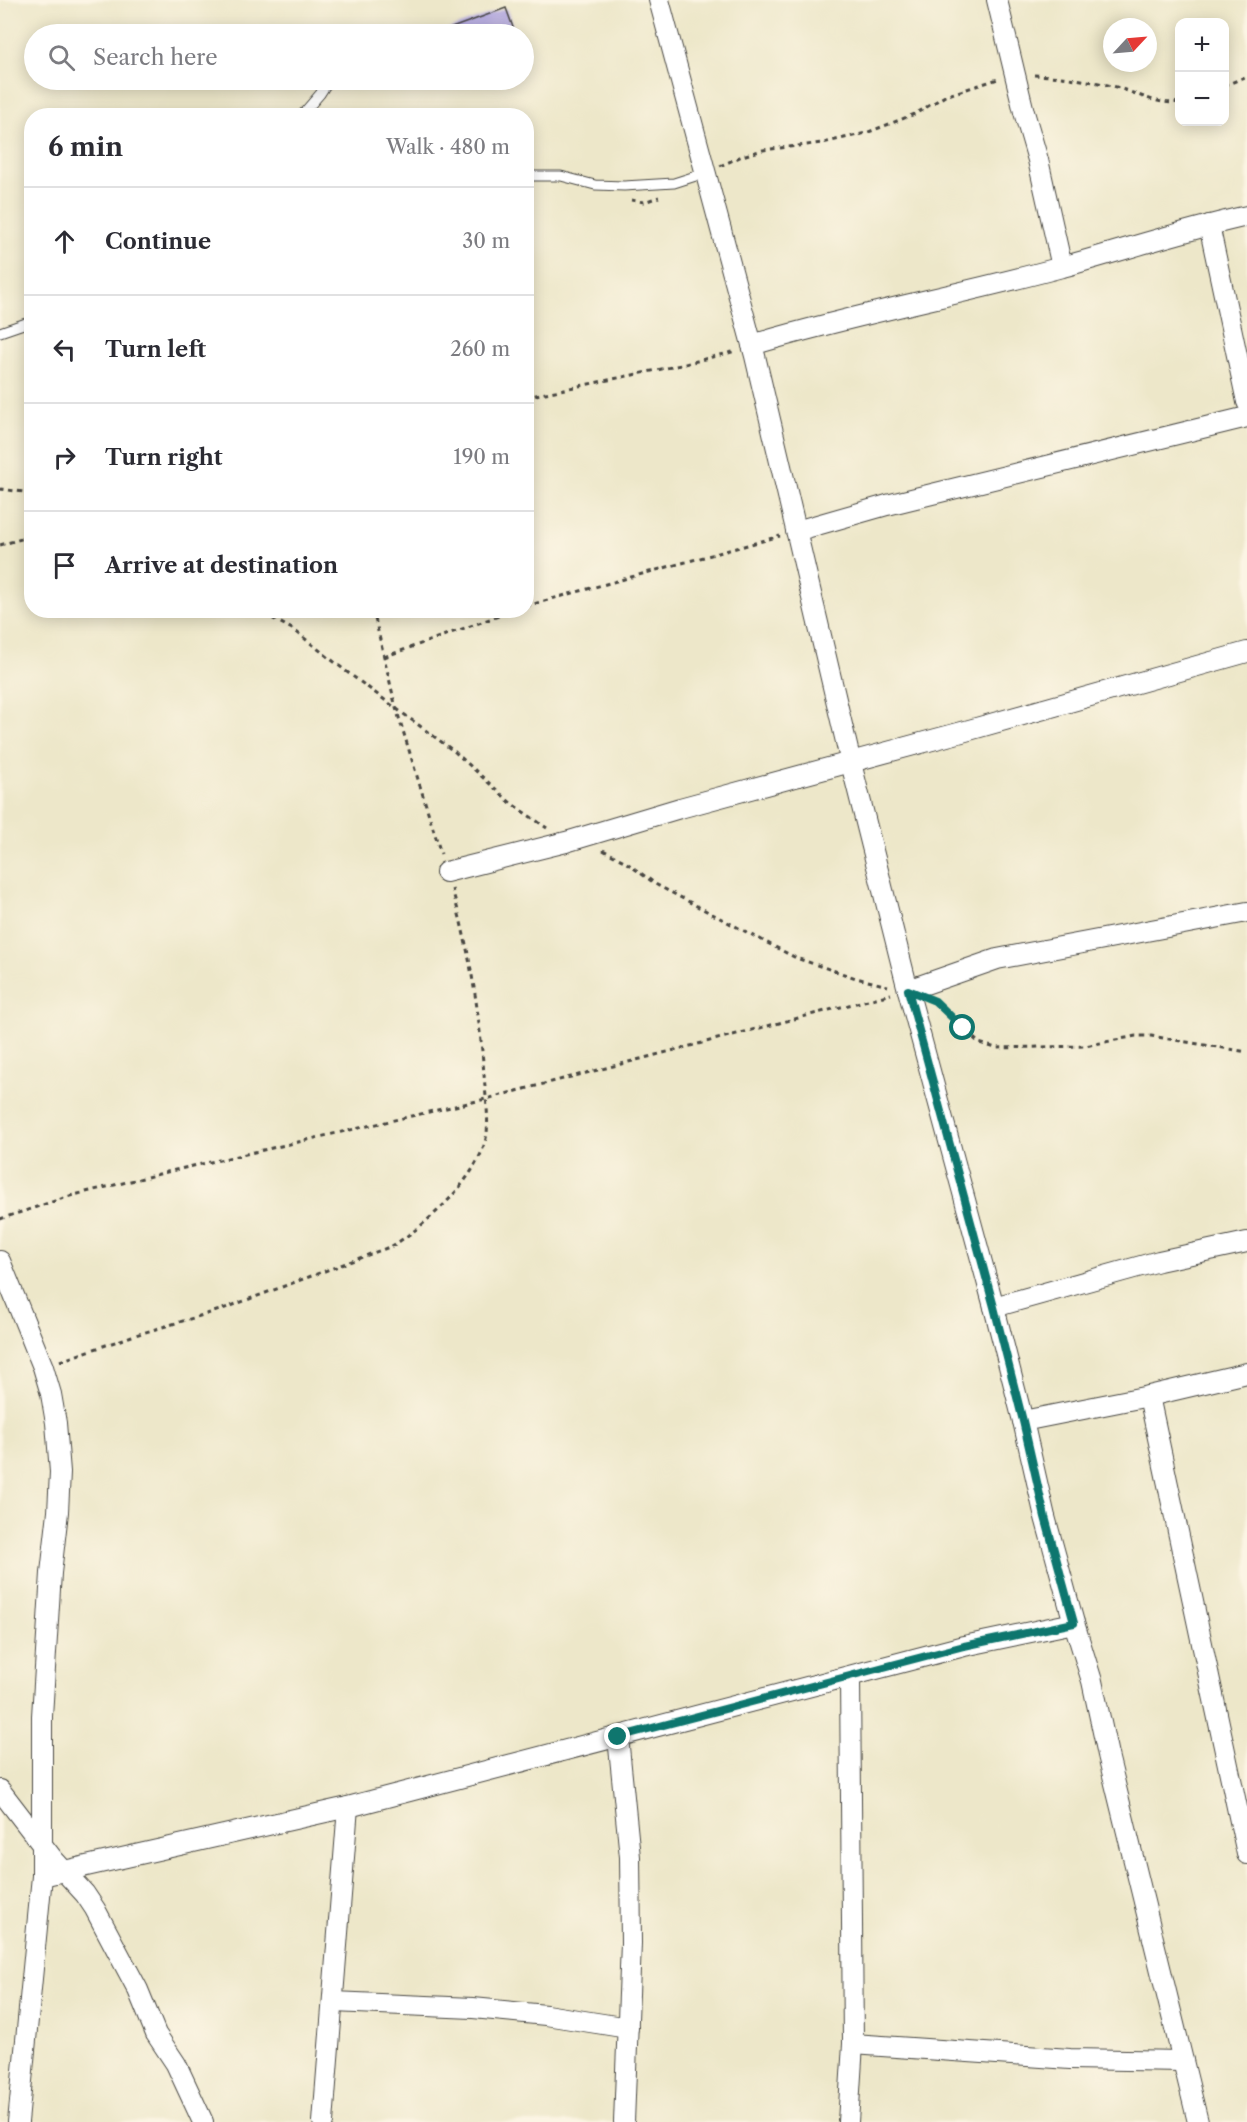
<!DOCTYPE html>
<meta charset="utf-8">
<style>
body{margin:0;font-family:"Libre Caslon Text",serif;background:#f2f2f3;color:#2b2b33}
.controls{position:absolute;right:18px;top:18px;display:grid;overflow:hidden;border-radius:12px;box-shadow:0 3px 15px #0003}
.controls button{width:54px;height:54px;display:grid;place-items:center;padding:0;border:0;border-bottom:2px solid #e1e1e2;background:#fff;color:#2b2b33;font:30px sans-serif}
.compass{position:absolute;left:1103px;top:18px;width:54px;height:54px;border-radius:50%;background:#fff;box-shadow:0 3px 15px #0003;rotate:64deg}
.stop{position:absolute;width:18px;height:18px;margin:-14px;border:4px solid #0f766e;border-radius:50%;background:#fff}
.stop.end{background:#0f766e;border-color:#fff;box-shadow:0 2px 6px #0008}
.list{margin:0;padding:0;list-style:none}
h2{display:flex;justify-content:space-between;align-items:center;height:78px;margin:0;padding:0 24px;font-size:26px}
h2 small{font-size:20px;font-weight:400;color:#7c7c81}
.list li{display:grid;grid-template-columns:39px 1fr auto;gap:18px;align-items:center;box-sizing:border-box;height:108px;padding:0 24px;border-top:2px solid #e1e1e2}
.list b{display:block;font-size:22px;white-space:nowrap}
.list em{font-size:20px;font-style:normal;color:#7c7c81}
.icon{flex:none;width:33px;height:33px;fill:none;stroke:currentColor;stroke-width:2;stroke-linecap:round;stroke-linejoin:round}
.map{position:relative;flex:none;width:1247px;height:2122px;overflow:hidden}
.search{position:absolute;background:#fff;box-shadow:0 3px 15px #0003;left:24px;top:24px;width:510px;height:66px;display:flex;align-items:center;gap:15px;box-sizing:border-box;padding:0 21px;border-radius:33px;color:#7c7c81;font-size:22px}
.panel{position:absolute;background:#fff;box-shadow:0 3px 15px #0003;left:24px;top:108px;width:510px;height:510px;border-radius:24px}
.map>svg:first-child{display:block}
.building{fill:#a89dde}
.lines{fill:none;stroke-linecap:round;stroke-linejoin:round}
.lane-casing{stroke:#484743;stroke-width:11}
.street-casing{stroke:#484743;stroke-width:22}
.path{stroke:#484743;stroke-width:3;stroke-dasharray:4.5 4.5;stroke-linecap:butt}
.lane{stroke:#fff;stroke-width:9}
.street{stroke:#fff;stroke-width:20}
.route{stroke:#0f766e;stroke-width:8}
</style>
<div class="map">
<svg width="1247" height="2122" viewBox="0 0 1247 2122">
<rect width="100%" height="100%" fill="#fcf5e5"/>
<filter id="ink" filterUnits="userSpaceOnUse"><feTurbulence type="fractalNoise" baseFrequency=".0167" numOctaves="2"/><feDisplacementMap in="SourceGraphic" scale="12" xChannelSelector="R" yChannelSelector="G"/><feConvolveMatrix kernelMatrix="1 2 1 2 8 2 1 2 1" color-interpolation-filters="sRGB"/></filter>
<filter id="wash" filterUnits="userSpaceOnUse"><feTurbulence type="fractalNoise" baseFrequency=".008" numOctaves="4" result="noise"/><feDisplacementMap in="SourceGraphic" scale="24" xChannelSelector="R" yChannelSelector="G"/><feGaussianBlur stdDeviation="1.35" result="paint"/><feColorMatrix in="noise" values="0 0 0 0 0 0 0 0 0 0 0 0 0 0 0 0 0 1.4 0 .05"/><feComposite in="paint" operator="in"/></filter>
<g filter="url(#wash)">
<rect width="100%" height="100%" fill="#ede7c9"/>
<g id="blocks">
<polygon class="building" points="506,8 514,30 503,34 438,34 438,33"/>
</g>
</g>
<g filter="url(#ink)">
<use href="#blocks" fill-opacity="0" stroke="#484743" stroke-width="1.5"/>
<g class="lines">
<defs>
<g id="lane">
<polyline points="301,116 320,94 329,80"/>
<polyline points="526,176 561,176 595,185 624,186 674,183 705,173"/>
<polyline points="0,332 32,321"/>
</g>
<g id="street">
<polyline points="659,0 755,356 851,763 908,990 994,1307 1023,1421 1045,1517 1074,1623 1092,1681 1108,1755 1198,2122"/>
<polyline points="997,0 1024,112 1038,160 1062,267"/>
<polyline points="1209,225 1247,402"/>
<path d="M752 345C855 314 959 295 1062 267 1124 250 1184 230 1247 216"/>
<polyline points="796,531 887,505 1247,417"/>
<polyline points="446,872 566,842 680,808 962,732 1247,652"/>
<polyline points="908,990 997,959 1247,912"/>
<polyline points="0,1261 43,1367 51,1394 56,1423 60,1472 58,1512 51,1573 42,1716 42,1876 18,2122"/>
<polyline points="994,1307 1159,1261 1247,1242"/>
<polyline points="1149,1396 1247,1854"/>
<polyline points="1023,1421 1149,1396 1247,1373"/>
<polyline points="618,1737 630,1857 631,1943 624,2122"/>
<polyline points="0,1790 53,1859 85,1894 95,1909 138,1990 156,2034 176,2064 203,2122"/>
<polyline points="42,1876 348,1807 964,1646 1074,1623"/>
<polyline points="333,2002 473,2008 546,2015 628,2028"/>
<polyline points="853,2044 1070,2059 1183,2061"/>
<polyline points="323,2122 348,1807"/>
<polyline points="848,2122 853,2044 850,1677"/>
</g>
</defs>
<use href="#lane" class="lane-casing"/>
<use href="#street" class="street-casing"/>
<g class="path">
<path d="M1034 75C1060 76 1087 80 1112 86 1135 92 1157 106 1180 102"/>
<polyline points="1224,86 1247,76"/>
<polyline points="720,166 742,156 763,150 823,143 866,133 915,114 945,96 998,79"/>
<polyline points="631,200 644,202 659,197"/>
<polyline points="526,397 681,365 736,351"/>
<polyline points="0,489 32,493"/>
<polyline points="0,545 32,536"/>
<polyline points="526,606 780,536"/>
<polyline points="257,610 294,630 347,672 455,752 512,804 547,828"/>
<polyline points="373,610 396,708 441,854"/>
<polyline points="384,657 515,610"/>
<polyline points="603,850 624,861 657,885 796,958 856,978 888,986"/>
<polyline points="934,1001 979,1043 996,1048 1085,1046 1136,1036 1151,1036 1247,1052"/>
<polyline points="0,1219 70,1196 171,1171 486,1099 891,994"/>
<path d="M60 1361 132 1336 220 1310 392 1246C427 1225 481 1176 487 1133 489 1114 485 1092 484 1074 479 1011 470 950 452 889"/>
</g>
<use href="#lane" class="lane"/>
<use href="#street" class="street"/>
</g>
</g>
<g class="lines" filter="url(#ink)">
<polyline class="route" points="618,1737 964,1646 1074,1623 1045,1517 1023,1421 994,1307 908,990 935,1001 963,1028"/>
</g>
</svg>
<div class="controls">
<button>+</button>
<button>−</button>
</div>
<svg class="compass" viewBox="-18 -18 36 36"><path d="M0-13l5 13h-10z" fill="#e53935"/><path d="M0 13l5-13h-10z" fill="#7c7c81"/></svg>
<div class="stop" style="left:963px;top:1028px"></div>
<div class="stop end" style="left:618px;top:1737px"></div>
<div class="search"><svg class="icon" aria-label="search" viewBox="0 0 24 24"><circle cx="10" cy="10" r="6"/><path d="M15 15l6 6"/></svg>Search here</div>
<section class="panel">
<h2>6 min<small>Walk · 480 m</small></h2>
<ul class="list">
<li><svg class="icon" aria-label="ahead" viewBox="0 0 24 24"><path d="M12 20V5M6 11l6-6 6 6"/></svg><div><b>Continue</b></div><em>30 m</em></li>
<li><svg class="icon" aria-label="left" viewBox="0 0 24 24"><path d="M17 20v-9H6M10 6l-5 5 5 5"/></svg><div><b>Turn left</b></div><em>260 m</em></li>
<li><svg class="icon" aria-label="right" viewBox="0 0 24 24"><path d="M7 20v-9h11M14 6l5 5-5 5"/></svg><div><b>Turn right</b></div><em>190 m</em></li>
<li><svg class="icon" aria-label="arrive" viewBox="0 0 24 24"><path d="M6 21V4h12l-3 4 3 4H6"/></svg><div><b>Arrive at destination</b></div></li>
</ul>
</section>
</div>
